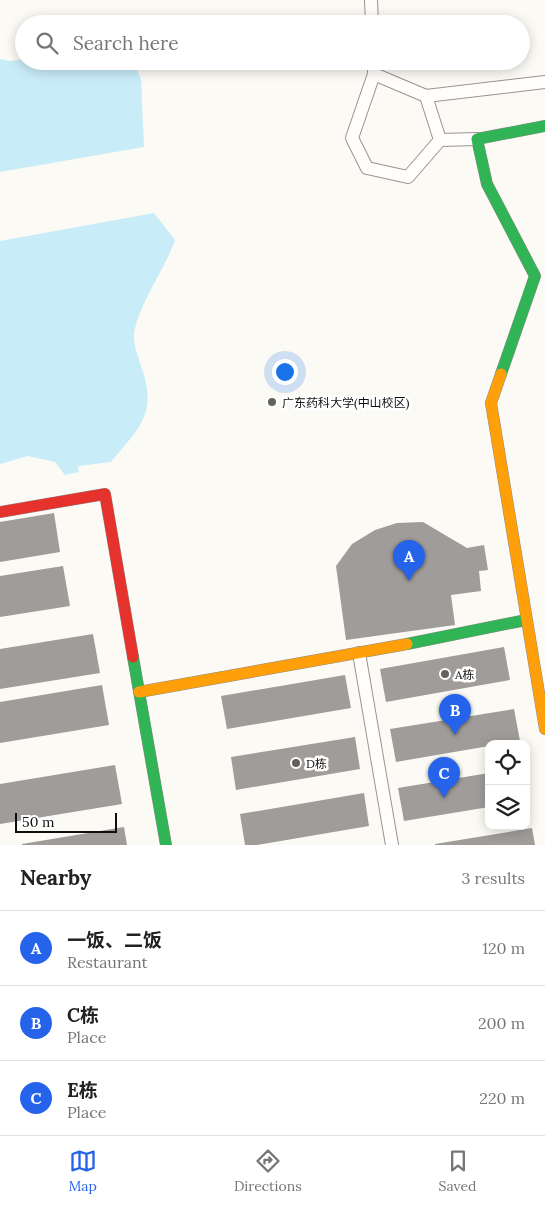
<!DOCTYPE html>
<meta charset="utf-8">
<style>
body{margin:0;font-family:Lora,"Noto Sans SC",serif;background:#f6f6f6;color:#222}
.controls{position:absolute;right:15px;bottom:15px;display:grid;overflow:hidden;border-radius:10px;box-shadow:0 2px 12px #0003}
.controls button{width:45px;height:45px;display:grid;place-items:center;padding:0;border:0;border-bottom:1px solid #e0e0e0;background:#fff;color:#222;font:25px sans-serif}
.scale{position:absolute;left:15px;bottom:12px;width:102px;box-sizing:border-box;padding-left:5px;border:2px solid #0f0f0f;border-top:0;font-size:14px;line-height:18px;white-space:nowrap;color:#0f0f0f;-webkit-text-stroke:4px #fff;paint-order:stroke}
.you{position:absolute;left:284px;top:371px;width:18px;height:18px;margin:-12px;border:4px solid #fff;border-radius:50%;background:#1a73e8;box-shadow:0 0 0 8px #1a73e833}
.badge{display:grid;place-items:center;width:32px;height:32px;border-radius:50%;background:#2563eb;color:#fff;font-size:16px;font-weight:700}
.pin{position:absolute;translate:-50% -41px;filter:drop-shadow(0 1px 2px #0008)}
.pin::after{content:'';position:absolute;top:26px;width:18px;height:15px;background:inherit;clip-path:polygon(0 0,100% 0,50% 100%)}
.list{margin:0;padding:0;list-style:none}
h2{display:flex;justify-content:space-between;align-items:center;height:65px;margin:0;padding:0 20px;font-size:21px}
h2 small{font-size:16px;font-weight:400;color:#767676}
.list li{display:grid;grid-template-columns:32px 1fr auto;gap:15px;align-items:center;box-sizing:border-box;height:75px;padding:0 20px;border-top:1px solid #e0e0e0}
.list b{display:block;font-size:19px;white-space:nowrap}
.list p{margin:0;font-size:16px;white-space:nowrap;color:#767676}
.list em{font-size:16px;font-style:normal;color:#767676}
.icon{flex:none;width:28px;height:28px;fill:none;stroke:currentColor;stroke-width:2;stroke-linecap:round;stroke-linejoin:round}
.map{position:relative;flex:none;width:545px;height:845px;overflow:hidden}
.search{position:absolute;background:#fff;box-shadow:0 2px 12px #0003;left:15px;right:15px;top:15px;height:55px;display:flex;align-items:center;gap:12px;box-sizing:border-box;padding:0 18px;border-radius:28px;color:#767676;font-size:19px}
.sheet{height:290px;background:#fff}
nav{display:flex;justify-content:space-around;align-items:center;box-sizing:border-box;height:70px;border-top:1px solid #e0e0e0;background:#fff;font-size:14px;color:#767676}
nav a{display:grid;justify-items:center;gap:2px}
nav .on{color:#2563eb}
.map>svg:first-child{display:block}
.water{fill:#c8ecf8}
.building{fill:#9f9c99}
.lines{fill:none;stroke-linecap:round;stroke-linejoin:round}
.street-casing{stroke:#969592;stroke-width:14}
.fast-casing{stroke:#8c8b89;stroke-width:12}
.slow-casing{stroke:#8c8b89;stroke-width:12}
.jam-casing{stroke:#8c8b89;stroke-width:12}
.street{stroke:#fffefd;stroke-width:12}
.fast{stroke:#30b455;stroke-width:11}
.slow{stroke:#ff9f0a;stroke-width:11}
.jam{stroke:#e5322d;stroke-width:11}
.poi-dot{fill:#62615f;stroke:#fff;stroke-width:2}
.labels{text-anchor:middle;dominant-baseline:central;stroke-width:5;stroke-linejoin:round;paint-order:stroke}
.poi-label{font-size:12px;fill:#0f0f0f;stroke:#fff;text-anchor:start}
</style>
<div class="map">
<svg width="545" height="845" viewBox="0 0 545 845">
<rect width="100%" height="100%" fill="#fcfaf4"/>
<g class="water">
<polygon points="0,59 10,61 24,59 24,61 133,61 141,79 144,147 0,172"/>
<path d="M154 213 175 240C165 269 137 307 134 335 133 345 140 362 143 372 157 415 137 430 111 462L78 466 79 472 65 475 55 462 28 456 0 464V241Z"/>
</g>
<g class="building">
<polygon points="54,513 60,552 0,562 0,522"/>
<polygon points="423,522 467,548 484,545 488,570 479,571 481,591 451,595 455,625 346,640 336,566 352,544 375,530 397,523"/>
<polygon points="63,566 70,606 0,617 0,576"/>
<polygon points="93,634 100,673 0,689 0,649"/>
<polygon points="504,647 510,680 386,702 380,669"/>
<polygon points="345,675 351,708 227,729 221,696"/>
<polygon points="102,685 109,725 0,743 0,702"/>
<polygon points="514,709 520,741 489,744 489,746 396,762 390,729"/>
<polygon points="355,737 360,769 236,790 231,757"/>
<polygon points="115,765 122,804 0,824 0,784"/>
<polygon points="489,773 489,807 404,821 398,788"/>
<polygon points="364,793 369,826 257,845 245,845 240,814"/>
<polygon points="124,827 127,845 22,845 22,844"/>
<polygon points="532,828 535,845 435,845 435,844"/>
</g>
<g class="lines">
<defs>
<g id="street">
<polyline points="371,0 372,24"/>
<polyline points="374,61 374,74 426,96 545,82"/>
<polyline points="374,74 352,138 367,168 408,177 440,140 477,139"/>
<polyline points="426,96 440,140"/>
<polyline points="359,653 392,845"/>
</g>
<g id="fast">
<polyline points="501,374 535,276 487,184 477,139 545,126"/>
<polyline points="407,644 526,620"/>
<polyline points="133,657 166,845"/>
</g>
<g id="slow">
<polyline points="501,374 491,403 545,729"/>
<polyline points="139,692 407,644"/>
</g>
<polyline id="jam" points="0,512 105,494 133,657"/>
</defs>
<use href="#street" class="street-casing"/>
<use href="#fast" class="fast-casing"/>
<use href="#slow" class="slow-casing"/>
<use href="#jam" class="jam-casing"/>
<use href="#street" class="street"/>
<use href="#fast" class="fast"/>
<use href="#slow" class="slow"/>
<use href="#jam" class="jam"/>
</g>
<g class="poi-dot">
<circle cx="272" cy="402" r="5"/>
<circle cx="445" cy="674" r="5"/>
<circle cx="296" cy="763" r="5"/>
</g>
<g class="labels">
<g class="poi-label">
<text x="282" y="402">广东药科大学(中山校区)</text>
<text x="455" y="674">A栋</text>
<text x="306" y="763">D栋</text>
</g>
</g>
</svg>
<div class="controls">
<button><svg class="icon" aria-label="locate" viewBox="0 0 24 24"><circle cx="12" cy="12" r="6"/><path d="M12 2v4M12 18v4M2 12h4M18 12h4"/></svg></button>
<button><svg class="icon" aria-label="layers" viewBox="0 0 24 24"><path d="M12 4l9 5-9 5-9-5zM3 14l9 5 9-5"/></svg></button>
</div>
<div class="scale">50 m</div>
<div class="you"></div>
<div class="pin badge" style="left:409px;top:581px">A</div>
<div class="pin badge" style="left:455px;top:735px">B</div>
<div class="pin badge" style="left:444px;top:798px">C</div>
<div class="search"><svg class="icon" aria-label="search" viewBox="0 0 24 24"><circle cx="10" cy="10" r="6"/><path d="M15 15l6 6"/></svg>Search here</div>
</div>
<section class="sheet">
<h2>Nearby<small>3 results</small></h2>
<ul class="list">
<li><span class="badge">A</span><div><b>一饭、二饭</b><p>Restaurant</p></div><em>120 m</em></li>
<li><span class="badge">B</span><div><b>C栋</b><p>Place</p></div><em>200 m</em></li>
<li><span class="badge">C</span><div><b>E栋</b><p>Place</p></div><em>220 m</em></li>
</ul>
</section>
<nav>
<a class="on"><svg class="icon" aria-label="map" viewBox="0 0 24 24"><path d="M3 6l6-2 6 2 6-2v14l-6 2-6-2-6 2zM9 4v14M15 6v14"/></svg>Map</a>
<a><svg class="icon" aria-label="directions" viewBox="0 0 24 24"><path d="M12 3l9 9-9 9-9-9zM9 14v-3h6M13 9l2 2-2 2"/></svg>Directions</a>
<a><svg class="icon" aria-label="saved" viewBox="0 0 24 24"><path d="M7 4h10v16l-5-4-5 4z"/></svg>Saved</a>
</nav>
